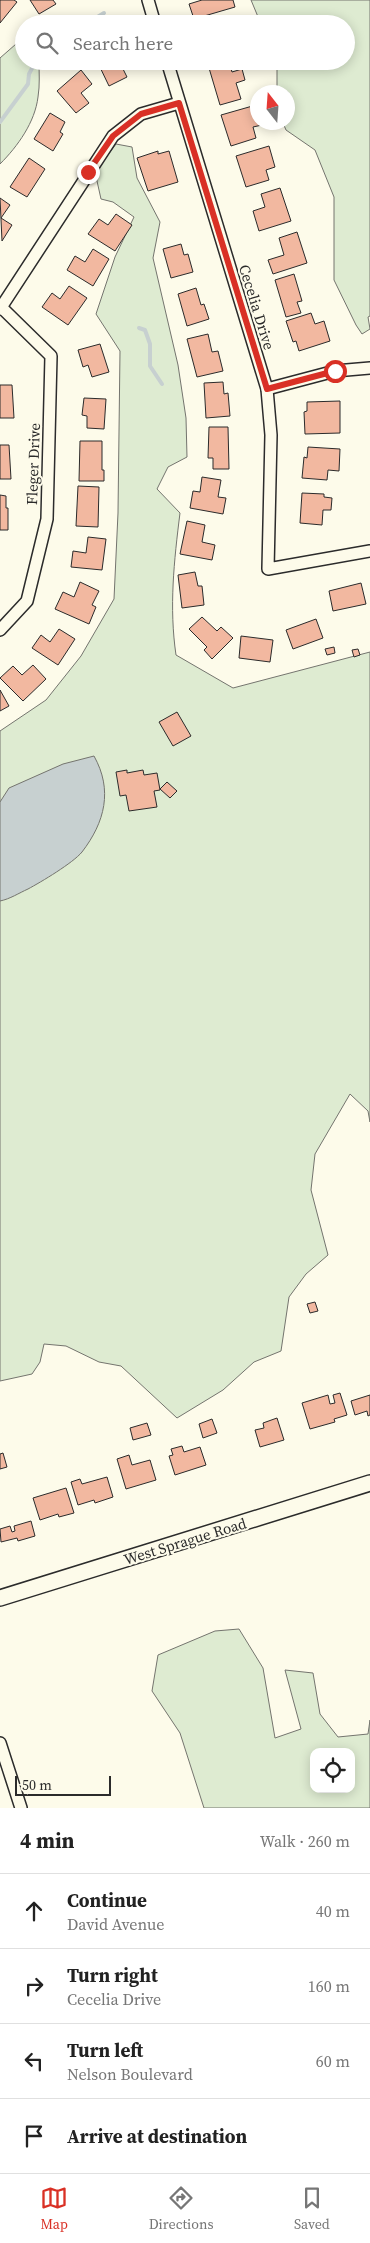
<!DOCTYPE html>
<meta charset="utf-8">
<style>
body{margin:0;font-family:"Source Serif 4",serif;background:#f6f6f6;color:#222}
.controls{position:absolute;right:15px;bottom:15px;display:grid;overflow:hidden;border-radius:10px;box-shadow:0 2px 12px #0003}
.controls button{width:45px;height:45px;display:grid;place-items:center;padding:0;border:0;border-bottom:1px solid #e0e0e0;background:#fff;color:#222;font:25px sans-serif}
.compass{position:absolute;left:250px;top:85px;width:45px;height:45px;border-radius:50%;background:#fff;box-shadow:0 2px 12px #0003;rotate:343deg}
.scale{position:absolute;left:15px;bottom:12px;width:96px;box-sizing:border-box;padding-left:5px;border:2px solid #2b2b2b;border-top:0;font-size:14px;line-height:18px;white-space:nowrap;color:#2b2b2b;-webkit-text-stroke:4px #fdfbea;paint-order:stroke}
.stop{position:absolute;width:15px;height:15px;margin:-11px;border:4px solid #d93025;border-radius:50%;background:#fff}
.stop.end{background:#d93025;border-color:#fff;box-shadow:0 1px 5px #0008}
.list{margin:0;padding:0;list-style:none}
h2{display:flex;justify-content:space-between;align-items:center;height:65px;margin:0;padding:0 20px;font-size:21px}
h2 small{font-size:16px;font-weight:400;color:#767676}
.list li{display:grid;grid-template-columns:32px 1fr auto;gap:15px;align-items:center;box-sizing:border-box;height:75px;padding:0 20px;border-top:1px solid #e0e0e0}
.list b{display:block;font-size:19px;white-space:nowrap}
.list p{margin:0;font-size:16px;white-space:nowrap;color:#767676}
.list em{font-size:16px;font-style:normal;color:#767676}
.icon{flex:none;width:28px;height:28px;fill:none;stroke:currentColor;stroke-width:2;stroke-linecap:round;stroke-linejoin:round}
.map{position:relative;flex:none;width:370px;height:1808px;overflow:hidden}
.search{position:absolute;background:#fff;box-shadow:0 2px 12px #0003;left:15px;right:15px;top:15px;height:55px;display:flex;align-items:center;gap:12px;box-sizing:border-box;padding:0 18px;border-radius:28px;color:#767676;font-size:19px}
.sheet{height:365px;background:#fff}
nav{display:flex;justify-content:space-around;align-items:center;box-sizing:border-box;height:70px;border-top:1px solid #e0e0e0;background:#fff;font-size:14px;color:#767676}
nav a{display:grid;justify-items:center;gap:2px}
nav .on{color:#d93025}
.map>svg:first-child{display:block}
.green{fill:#deebd1;stroke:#74746e;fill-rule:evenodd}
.water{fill:#c7d0d0;stroke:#74746e}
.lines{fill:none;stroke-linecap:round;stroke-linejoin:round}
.stream{stroke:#c7d0d0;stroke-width:4}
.building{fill:#f2b8a0;stroke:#2b2b2b}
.minor-casing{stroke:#2b2b2b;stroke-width:14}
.tertiary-casing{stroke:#2b2b2b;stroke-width:18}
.minor{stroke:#fdfbea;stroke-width:11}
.tertiary{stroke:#fdfbea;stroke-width:15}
.route{stroke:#d93025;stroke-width:6}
.labels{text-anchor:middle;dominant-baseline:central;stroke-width:4;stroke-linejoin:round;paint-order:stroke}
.street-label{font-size:15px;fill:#2b2b2b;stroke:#fdfbea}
</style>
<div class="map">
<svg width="370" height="1808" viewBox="0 0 370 1808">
<rect width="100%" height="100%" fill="#fdfbea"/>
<g class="green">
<polygon points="251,0 370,0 370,316 368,317 370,329 362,334 356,325 334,280 334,197 315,150 286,130 283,123 288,122 288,92 277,92 277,67 275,61 346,61 346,24 261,24"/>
<path d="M24 37V61H39C39 73 40 85 38 97 35 122 18 146 0 164V58Z"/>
<path d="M116 144 132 147 137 178 160 222 153 258 178 365 186 418 187 457 168 467 157 489 180 513C174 561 169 607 176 655L233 688 370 652V1122L368 1111 350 1094 315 1154 311 1190 328 1255 306 1274 289 1297 281 1351 254 1362 223 1390 177 1418 121 1366 99 1362 66 1346 44 1344 40 1362 32 1374 0 1381V731L46 700 81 656 114 599 118 513 120 351 96 314 115 257 134 217 113 202 101 199 95 172Z"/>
<path d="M239 1629 263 1668 275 1738 301 1729 285 1670 313 1673 320 1714 338 1737 368 1734 370 1720V1808H204L180 1733 152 1691 158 1655 215 1631ZM314 1752H351V1789H314Z"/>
</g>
<path class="water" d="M94 756C113 790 105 822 82 852 73 863 41 882 28 889 19 893 10 899 0 901V802L9 788 63 764Z"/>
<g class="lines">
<g class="stream">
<polyline points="86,24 104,13"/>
<polyline points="0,122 28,84 29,74 36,61"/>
<polyline points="139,328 145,330 150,344 150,366 162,384"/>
</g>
</g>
<g class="building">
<polygon points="0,0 14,0 17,2 0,23"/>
<polygon points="30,0 53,0 56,4 39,14"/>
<polygon points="202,0 233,0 235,7 194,19 189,4"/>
<polygon points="97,61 129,61 121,65 127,77 109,86"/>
<polygon points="229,62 232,72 242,69 245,80 236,83 241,99 220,105 209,68"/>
<polygon points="81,70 92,84 81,93 89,103 76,113 57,91"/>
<polygon points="256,105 258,122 261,122 262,125 253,127 256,138 231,146 221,115"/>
<polygon points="50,113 65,122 60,132 63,134 53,151 34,139"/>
<polygon points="269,146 275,167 266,170 269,180 246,187 236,156"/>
<polygon points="158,151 158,154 169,151 178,182 148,191 137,158"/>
<polygon points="29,158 45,169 27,197 10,187"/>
<polygon points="280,188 291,221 259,231 253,211 265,207 261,194"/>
<polygon points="0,198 10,205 1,218 12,225 2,241"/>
<polygon points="116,214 132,225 115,251 88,234 99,219 108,225"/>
<polygon points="297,232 307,263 273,274 268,260 284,255 279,238"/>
<polygon points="181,244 184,255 188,254 193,272 171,278 163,249"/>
<polygon points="93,249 109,259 93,286 67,270 75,256 85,262"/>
<polygon points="294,274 302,301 297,302 301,313 286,317 275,280"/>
<polygon points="69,286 87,298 68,325 42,307 52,293 60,299"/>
<polygon points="196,288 201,305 204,304 209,319 187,326 178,294"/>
<polygon points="311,313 315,324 324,321 330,341 299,351 296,341 293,342 286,321"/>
<polygon points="208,334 212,352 218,351 223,371 197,377 187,339"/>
<polygon points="100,344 109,372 92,377 88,365 83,367 78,350"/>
<polygon points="223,382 224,394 228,393 230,416 206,418 204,383"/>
<polygon points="0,385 12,385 14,418 0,418"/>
<polygon points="84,398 106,399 104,429 87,428 87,416 82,415"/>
<polygon points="340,401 340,433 305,434 304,412 307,411 307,402"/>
<polygon points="209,427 228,427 229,469 213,469 213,458 208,458"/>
<polygon points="80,441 102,441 102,470 104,470 104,481 79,481"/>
<polygon points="0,445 9,445 11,479 0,479"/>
<polygon points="308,447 340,449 339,471 328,470 327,480 302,478 304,457 307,458"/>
<polygon points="202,477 221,480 218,497 226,498 223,514 190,508 193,491 200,492"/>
<polygon points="78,486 99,487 98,527 76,526"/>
<polygon points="302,493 324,494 324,497 332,498 331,510 323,510 322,525 300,523"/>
<polygon points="0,495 6,496 6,508 8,508 8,530 0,530"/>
<polygon points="187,521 205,525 202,542 215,545 212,560 180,554"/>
<polygon points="88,537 106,539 102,570 71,567 73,551 86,553"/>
<polygon points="195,572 198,586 202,586 204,605 182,608 178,575"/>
<polygon points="80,582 99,591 92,605 96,607 89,624 55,609 63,592 74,597"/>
<polygon points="361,583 366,604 333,611 329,591"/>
<polygon points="202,617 217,631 221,627 233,638 212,659 204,650 207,647 189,629"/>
<polygon points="316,619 323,638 293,649 286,630"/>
<polygon points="59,629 75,639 58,665 32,648 41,635 50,642"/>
<polygon points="241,636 273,640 270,662 239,658"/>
<polygon points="334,647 335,653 327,655 325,649"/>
<polygon points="358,649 360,655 354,657 352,650"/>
<polygon points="33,665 46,679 23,701 0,678 13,666 22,675"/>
<polygon points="0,690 9,706 0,711"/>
<polygon points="177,712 191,736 173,746 159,722"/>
<polygon points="127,770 127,773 143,770 144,775 157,773 160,790 154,791 157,807 129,811 126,795 120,796 116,772"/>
<polygon points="167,782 177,791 170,798 160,789"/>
<polygon points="315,1302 318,1311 310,1313 307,1304"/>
<polygon points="340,1393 347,1415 334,1419 335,1422 310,1429 302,1403 328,1395 330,1404 335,1403 333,1395"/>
<polygon points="370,1395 370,1415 368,1416 367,1411 355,1415 351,1401"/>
<polygon points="277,1418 284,1440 260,1447 255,1430 264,1428 263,1423"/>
<polygon points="212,1419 217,1433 203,1438 199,1424"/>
<polygon points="147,1423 151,1435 133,1440 130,1428"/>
<polygon points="182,1446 184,1452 200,1447 206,1465 175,1475 169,1456 173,1455 171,1449"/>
<polygon points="3,1453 7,1467 0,1469 0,1454"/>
<polygon points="129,1455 132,1465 150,1460 156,1480 126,1489 117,1459"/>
<polygon points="107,1477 113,1497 95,1503 94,1500 78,1505 71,1482 80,1479 82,1484"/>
<polygon points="66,1488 74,1513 59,1517 58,1514 40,1520 33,1498"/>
<polygon points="31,1521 35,1536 18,1541 17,1538 1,1542 0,1529 10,1526 12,1532 15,1531 14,1526"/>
</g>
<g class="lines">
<defs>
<g id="minor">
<polyline points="148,0 155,24"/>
<polyline points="167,61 267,389 271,435 268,569 370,551"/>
<polyline points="0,309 113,136 141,114 179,103"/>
<polyline points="267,389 335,371 370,368"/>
<polyline points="0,630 27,601 47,519 51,356 1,307"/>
<polyline points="0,1743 21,1808"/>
</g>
<polyline id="tertiary" points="0,1598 370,1483"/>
</defs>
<use href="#minor" class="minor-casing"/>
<use href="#tertiary" class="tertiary-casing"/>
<use href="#minor" class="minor"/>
<use href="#tertiary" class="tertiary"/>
</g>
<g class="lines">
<polyline class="route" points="88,172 113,136 141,114 179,103 267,389 335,371"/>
</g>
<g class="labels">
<g class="street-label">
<text transform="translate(257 307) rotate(73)">Cecelia Drive</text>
<text transform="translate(33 464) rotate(-88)">Fleger Drive</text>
<text transform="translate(185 1541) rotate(-17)">West Sprague Road</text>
</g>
</g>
</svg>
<div class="controls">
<button><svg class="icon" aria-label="locate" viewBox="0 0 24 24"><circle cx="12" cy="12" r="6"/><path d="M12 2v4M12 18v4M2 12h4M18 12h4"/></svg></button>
</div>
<svg class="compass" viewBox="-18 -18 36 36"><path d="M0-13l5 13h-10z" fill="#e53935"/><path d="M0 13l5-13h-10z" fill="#767676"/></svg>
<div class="scale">50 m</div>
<div class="stop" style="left:335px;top:371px"></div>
<div class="stop end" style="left:88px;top:172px"></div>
<div class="search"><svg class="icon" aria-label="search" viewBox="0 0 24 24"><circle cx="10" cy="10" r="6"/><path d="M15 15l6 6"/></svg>Search here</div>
</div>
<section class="sheet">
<h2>4 min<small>Walk · 260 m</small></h2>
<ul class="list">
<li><svg class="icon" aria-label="ahead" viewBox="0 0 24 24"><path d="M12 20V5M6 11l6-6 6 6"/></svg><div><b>Continue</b><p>David Avenue</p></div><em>40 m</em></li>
<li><svg class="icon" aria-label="right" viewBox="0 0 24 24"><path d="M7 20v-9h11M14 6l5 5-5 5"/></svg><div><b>Turn right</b><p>Cecelia Drive</p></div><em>160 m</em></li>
<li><svg class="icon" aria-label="left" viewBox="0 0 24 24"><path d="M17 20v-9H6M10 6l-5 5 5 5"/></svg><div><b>Turn left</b><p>Nelson Boulevard</p></div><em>60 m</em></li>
<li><svg class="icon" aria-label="arrive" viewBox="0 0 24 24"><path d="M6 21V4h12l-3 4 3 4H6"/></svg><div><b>Arrive at destination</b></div></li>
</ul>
</section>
<nav>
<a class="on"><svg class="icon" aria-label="map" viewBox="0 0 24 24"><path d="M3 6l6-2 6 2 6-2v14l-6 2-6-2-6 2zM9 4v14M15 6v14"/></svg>Map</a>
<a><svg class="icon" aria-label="directions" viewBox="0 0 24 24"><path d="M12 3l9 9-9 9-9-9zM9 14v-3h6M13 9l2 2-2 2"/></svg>Directions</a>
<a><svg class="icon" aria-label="saved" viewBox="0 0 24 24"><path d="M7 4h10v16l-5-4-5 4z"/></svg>Saved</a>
</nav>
